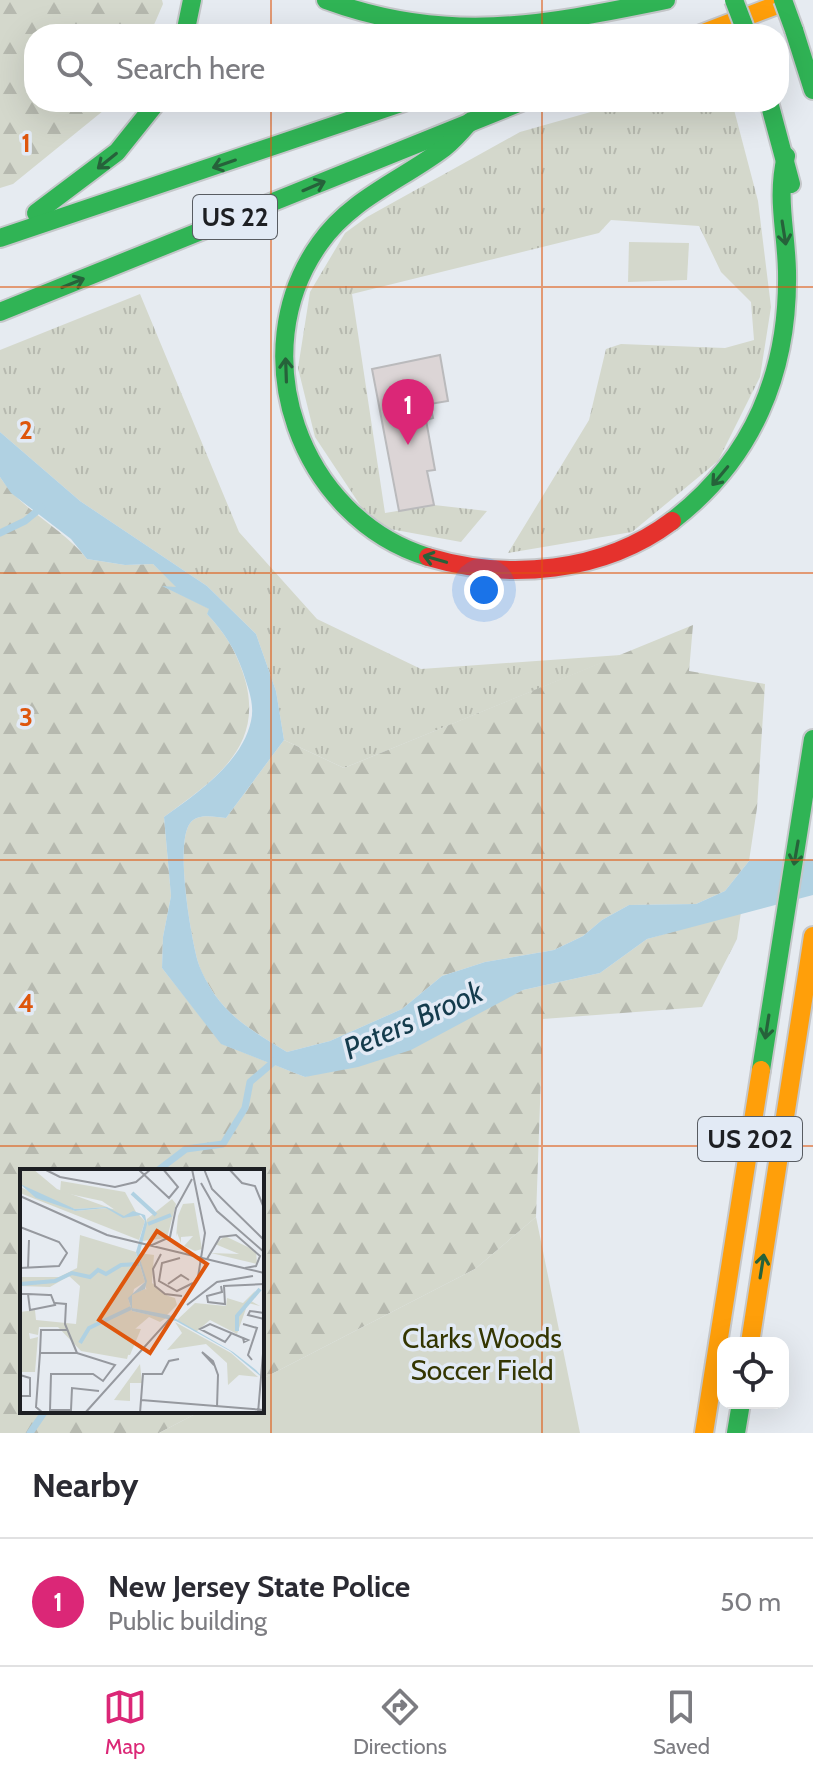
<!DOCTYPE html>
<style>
body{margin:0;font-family:Cabin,sans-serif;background:#f2f2f3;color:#2b2b33}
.controls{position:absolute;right:24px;bottom:24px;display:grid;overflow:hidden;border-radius:16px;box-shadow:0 8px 32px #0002}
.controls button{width:72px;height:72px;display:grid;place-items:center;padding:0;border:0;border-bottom:2px solid #e1e1e2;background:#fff;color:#2b2b33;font:40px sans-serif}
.you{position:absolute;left:484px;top:590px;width:28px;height:28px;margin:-20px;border:6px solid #fff;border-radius:50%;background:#1a73e8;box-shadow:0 0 0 12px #1a73e833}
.badge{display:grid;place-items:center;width:52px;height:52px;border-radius:50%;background:#db2777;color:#fff;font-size:26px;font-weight:700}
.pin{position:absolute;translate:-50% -66px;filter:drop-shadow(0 2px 4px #0008)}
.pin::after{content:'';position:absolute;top:42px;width:28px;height:24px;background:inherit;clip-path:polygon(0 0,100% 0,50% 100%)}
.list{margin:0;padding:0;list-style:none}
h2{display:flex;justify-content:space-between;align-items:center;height:104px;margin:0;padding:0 32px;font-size:34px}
h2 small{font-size:26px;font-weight:400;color:#7c7c81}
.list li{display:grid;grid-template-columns:52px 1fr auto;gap:24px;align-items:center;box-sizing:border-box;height:128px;padding:0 32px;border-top:2px solid #e1e1e2}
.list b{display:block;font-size:30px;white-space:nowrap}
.list p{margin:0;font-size:26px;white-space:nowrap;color:#7c7c81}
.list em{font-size:26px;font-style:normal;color:#7c7c81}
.icon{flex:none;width:44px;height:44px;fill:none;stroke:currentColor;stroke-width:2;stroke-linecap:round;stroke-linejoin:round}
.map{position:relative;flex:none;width:813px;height:1433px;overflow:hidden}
.search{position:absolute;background:#fff;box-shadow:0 8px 32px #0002;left:24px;right:24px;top:24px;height:88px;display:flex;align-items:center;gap:20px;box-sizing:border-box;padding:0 28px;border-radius:32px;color:#7c7c81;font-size:30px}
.sheet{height:232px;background:#fff}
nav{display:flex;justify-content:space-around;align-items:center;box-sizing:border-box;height:112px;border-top:2px solid #e1e1e2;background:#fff;font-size:22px;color:#7c7c81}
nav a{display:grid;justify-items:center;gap:4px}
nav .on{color:#db2777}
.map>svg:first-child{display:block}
.grass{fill:url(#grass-tufts)}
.forest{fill:url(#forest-firs)}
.park{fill:#d4d8cc}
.water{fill:#b0d1e2}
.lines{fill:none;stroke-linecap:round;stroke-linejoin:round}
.stream{stroke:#b0d1e2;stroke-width:7}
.building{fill:#dcd5d6;stroke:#bababc;stroke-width:2}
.fast-casing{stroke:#c5c7ca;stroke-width:22}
.slow-casing{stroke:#c5c7ca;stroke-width:22}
.jam-casing{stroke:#c5c7ca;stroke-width:22}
.fast{stroke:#30b455;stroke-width:18}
.slow{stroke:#ff9f0a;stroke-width:18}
.jam{stroke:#e5322d;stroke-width:18}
.fast-bridge-casing{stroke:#c5c7ca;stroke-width:22;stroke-linecap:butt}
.fast-bridge{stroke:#30b455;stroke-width:18}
.oneway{stroke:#26623a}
.grid{fill:none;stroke:#de560d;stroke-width:2;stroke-opacity:0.55}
.labels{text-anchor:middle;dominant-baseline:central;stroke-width:7;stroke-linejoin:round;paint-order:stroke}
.shield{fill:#e2eaf5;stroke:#585c62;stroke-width:2}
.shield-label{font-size:26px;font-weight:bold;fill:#1d1f23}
.park-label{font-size:28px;fill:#343602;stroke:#e2eaf5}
.water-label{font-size:30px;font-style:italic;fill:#143b4c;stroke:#e2eaf5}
.inset-river{fill:none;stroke:#b0d1e2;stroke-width:4}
.inset-road{fill:none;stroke:#96999f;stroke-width:2}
.view{fill:#de560d;fill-opacity:0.15;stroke:#de560d;stroke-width:4}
.inset-edge{fill:none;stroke:#1d1f23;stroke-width:4}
.grid-label{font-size:26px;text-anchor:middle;font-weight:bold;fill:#de560d;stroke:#e2eaf5;stroke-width:7;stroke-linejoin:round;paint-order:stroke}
</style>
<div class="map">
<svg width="813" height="1433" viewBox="0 0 813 1433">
<defs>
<pattern id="grass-tufts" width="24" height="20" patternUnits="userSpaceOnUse" patternTransform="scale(2)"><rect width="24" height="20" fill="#d4d8cc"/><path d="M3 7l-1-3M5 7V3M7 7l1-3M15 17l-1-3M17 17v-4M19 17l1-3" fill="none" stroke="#b6b9af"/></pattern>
<pattern id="forest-firs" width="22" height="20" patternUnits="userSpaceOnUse" patternTransform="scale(2)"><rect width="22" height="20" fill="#d4d8cc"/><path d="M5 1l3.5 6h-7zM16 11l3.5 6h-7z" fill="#b6b9af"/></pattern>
</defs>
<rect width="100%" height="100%" fill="#e6ebf1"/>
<g class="grass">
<polygon points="626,102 732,102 758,201 771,307 760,377 718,461 632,532 508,553 589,420 606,349 621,344 725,348 754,340 751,302 721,272 699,226 611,220 599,233 352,294 385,513 434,505 487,511 461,542 390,529 366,514 315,437 298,368 310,292 345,233 367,217 520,132"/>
<polygon points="140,294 239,532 317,619 421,669 621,655 344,768 284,740 276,691 256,634 207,586 80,501 0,432 0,350"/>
</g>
<g class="forest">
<polygon points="0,0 162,0 163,4 150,34 34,34 34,102 114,102 13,184 0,188"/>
<path d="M0 477C22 511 62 527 87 559L125 565 153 564 177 587H165L210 609 207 614C224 632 235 649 243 673 267 745 217 778 164 817L171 896 163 937 162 968 222 1044 305 1077 474 1013 523 990 600 973 647 939 741 912 737 939 702 1007 543 1019 536 1217 475 1269 262 1379V1171H22V1411H201L159 1433H0Z"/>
<path d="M693 625 689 671 765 684 757 808 749 861 725 891 696 904 629 905 602 920 583 936 554 950 485 962 442 976 402 1009 330 1041 287 1052C261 1036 233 1021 215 995 209 986 201 973 198 962 191 938 174 840 191 822 199 813 215 817 226 818L284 740 344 768Z"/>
</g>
<g class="park">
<polygon points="629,242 689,243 687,280 628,282"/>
<polygon points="536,1217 580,1433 159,1433 201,1411 262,1411 262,1379 475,1269"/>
</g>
<path class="water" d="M0 432 80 501 207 586 256 634 276 691 284 740 226 818C215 817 199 813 191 822 174 840 191 938 198 962 201 972 209 986 215 995 233 1021 261 1036 287 1052L330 1041 402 1009 442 976 485 962 554 950 583 936 602 920 629 905 696 904 725 891 749 861 813 860V895L647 939 600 973 523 990 411 1050 358 1067 305 1077 221 1044 162 968 163 937 171 896 164 817C196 794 242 763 251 721 255 704 248 688 243 672 235 649 224 632 207 614L209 609 162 586 176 587 153 564 125 565 87 559 71 539 11 493 0 477Z"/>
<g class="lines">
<g class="stream">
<polyline points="0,533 25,521 42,507"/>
<polyline points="157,1171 186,1149 223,1144 245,1108 250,1082 277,1059"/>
<polyline points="30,1433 45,1411"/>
</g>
</g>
<polygon class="building" points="440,355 448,401 430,404 433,418 426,420 435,470 427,471 434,505 399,511 372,369"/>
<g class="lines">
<defs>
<g id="fast">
<path d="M326 0C448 45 543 25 666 0"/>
<polyline points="794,30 813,90"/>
<polyline points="185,34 192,0"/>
<polyline points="769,102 791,184"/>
<polyline points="36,213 117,152 157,102"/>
<polyline points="0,238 404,102"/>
<polyline points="0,312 521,102"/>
<path d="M672 521C753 459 789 372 787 271 786 228 776 199 786 156"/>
<path d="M428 557C300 518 241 353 320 243 350 200 399 181 440 151 452 143 461 131 471 121"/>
<polyline points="761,1070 813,739"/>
<polyline points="736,1433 741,1403"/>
</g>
<g id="slow">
<polyline points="701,34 777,5"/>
<polyline points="750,1343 813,936"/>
<polyline points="704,1433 761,1070"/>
</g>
<path id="jam" d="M428 557C508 581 603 573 672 521"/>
</defs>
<use href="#fast" class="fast-casing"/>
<use href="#slow" class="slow-casing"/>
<use href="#jam" class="jam-casing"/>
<use href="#fast" class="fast"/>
<use href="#slow" class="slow"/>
<use href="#jam" class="jam"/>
<defs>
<g id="fast-bridge">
<polyline points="734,0 747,34"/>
<polyline points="783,0 794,30"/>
</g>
</defs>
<use href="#fast-bridge" class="fast-bridge-casing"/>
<use href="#fast-bridge" class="fast-bridge"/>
</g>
<defs><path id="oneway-shaft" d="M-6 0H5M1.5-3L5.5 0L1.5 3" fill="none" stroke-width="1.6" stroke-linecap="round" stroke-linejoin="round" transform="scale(2)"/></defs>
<g class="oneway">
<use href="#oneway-shaft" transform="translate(107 161) rotate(141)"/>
<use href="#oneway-shaft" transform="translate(224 164) rotate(161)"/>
<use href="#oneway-shaft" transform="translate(314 186) rotate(-23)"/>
<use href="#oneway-shaft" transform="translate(784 233) rotate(81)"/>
<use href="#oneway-shaft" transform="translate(73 283) rotate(-22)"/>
<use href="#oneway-shaft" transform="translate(286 370) rotate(-92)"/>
<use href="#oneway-shaft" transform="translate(720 476) rotate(130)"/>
<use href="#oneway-shaft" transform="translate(435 559) rotate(-164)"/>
<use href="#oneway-shaft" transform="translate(796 853) rotate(100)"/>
<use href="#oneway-shaft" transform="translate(767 1027) rotate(99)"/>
<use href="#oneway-shaft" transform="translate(762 1266) rotate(-81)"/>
</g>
<path class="grid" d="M271 0V34M542 0V34M271 102V1433M542 102V1433M0 287H813M0 573H813M0 860H813M0 1146H813"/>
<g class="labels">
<g class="shield">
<rect x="193" y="195" width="84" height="44" rx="6"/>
<rect x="698" y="1117" width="104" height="44" rx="6"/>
</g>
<g class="shield-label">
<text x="235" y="217">US 22</text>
<text x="750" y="1139">US 202</text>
</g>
<g class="park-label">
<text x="482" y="1338">Clarks Woods<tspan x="482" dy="32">Soccer Field</tspan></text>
</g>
<g class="water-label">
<text transform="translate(413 1020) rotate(-24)">Peters Brook</text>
</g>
</g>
<g transform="translate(20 1169)">
<rect width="244" height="244" fill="#e6ebf1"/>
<path d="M174 34 182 80 175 82 164 77 173 67 161 68V74L157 64 156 68 158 47 163 35ZM205 67 236 82 237 95 191 84 219 85 195 75ZM119 84 134 86 132 114 149 128 127 124Z" fill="#d4d8cc"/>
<path d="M0 0H13L37 20 87 38 55 40 18 27 0 15ZM0 18 55 42 87 39 117 44 125 52 119 71 0 24ZM152 30 156 35 147 69 122 72 127 50ZM60 66 116 83 125 113 114 120 113 125 125 120 155 129 157 136 146 147 112 139 108 129 112 142 146 149 140 153 129 148 115 160 107 190 61 182 38 158H19L18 166 9 164 10 170 18 168 15 203H0V143L15 141 16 151 56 155 60 117 49 107 30 118 0 117V108H39L57 99ZM235 122 231 132 240 137 228 134 217 165 190 151 176 163 157 151 175 134 206 137 207 129 223 134ZM155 153 211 184 238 208 219 206 208 216 207 194 186 175 147 181 162 164ZM120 195 122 214H110V232L94 231Z" fill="#d4d8cc"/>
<path d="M41 12 105 23 116 43 104 47 82 32 40 23Z" fill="#d4d8cc"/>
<path d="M85 157 121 160 110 186 75 183 78 163Z" fill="#d4d8cc"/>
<path d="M0 15 55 40 87 38 104 47 113 42 125 46 127 55 119 87 127 112 125 120 112 126V139L149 146 213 183 236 201 244 210 210 182 156 152 112 142 108 129 125 113 116 83 125 52 121 46 103 49 86 39 55 42 16 29Z" fill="#b0d1e2"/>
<path class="inset-river" d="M112 24 136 46M128 55 151 46M0 115 35 112 52 104 70 108 78 101 86 105 101 96 119 95M217 162V147L240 120M60 174 69 159 111 139"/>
<path class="inset-road" d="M24 0 40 8 95 18 116 13 131 0M118 0 149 29 158 18 143 0M184 0 192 20 244 71M209 0 222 14 235 17 244 39M181 14 197 42 244 83M0 27 87 66 244 104M0 58 39 73 47 84 39 97 0 99M130 77 150 68 156 39 172 10M141 85 133 100 135 117 145 125 162 127M160 89 142 94 139 112 157 122 173 114M187 90 200 68 216 66 240 87 236 97 225 99M8 99 9 71M148 115 161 106 169 111M201 117 202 123 187 127 188 133 205 135 204 117M203 117 244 115M0 125H8L29 126H31L35 136 10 141 8 125M35 134 46 135 45 155 57 184M167 136 197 113 233 107M244 144 230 142 228 146 244 150M223 155 237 159 228 186 232 191M211 165 205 173 180 160 190 155 223 169 224 173 228 171 223 169M20 184 21 161H47M194 196 182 183 193 192 198 206 197 238M0 206 10 209V227H0M121 231 244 241M29 241H51L52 219 79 222M23 244 16 238 20 184H57L95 196 83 212 73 205H31L30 241M65 244 156 143 178 108 185 64 172 0M120 244 123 205H142L149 192 159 190M238 244 244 173"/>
<path class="view" d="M137 62 187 95 130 184 79 151Z"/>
<rect width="244" height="244" class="inset-edge"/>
</g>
<g class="grid-label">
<text x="26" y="152">1</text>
<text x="26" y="439">2</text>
<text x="26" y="726">3</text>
<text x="26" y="1012">4</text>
</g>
</svg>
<div class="controls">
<button><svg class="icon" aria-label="locate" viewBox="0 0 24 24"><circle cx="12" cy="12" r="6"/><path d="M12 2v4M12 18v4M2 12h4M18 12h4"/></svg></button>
</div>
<div class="you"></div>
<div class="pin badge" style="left:408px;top:445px">1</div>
<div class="search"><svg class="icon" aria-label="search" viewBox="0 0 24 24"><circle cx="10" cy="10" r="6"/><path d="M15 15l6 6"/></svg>Search here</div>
</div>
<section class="sheet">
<h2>Nearby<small></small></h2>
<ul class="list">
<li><span class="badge">1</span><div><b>New Jersey State Police</b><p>Public building</p></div><em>50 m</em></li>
</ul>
</section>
<nav>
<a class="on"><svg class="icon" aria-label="map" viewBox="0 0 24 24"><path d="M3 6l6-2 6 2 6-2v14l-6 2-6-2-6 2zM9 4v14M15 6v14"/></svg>Map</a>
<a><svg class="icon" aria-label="directions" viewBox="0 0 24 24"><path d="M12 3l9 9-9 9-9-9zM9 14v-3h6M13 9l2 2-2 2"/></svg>Directions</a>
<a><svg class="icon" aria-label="saved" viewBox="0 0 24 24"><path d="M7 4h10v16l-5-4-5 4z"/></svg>Saved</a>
</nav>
